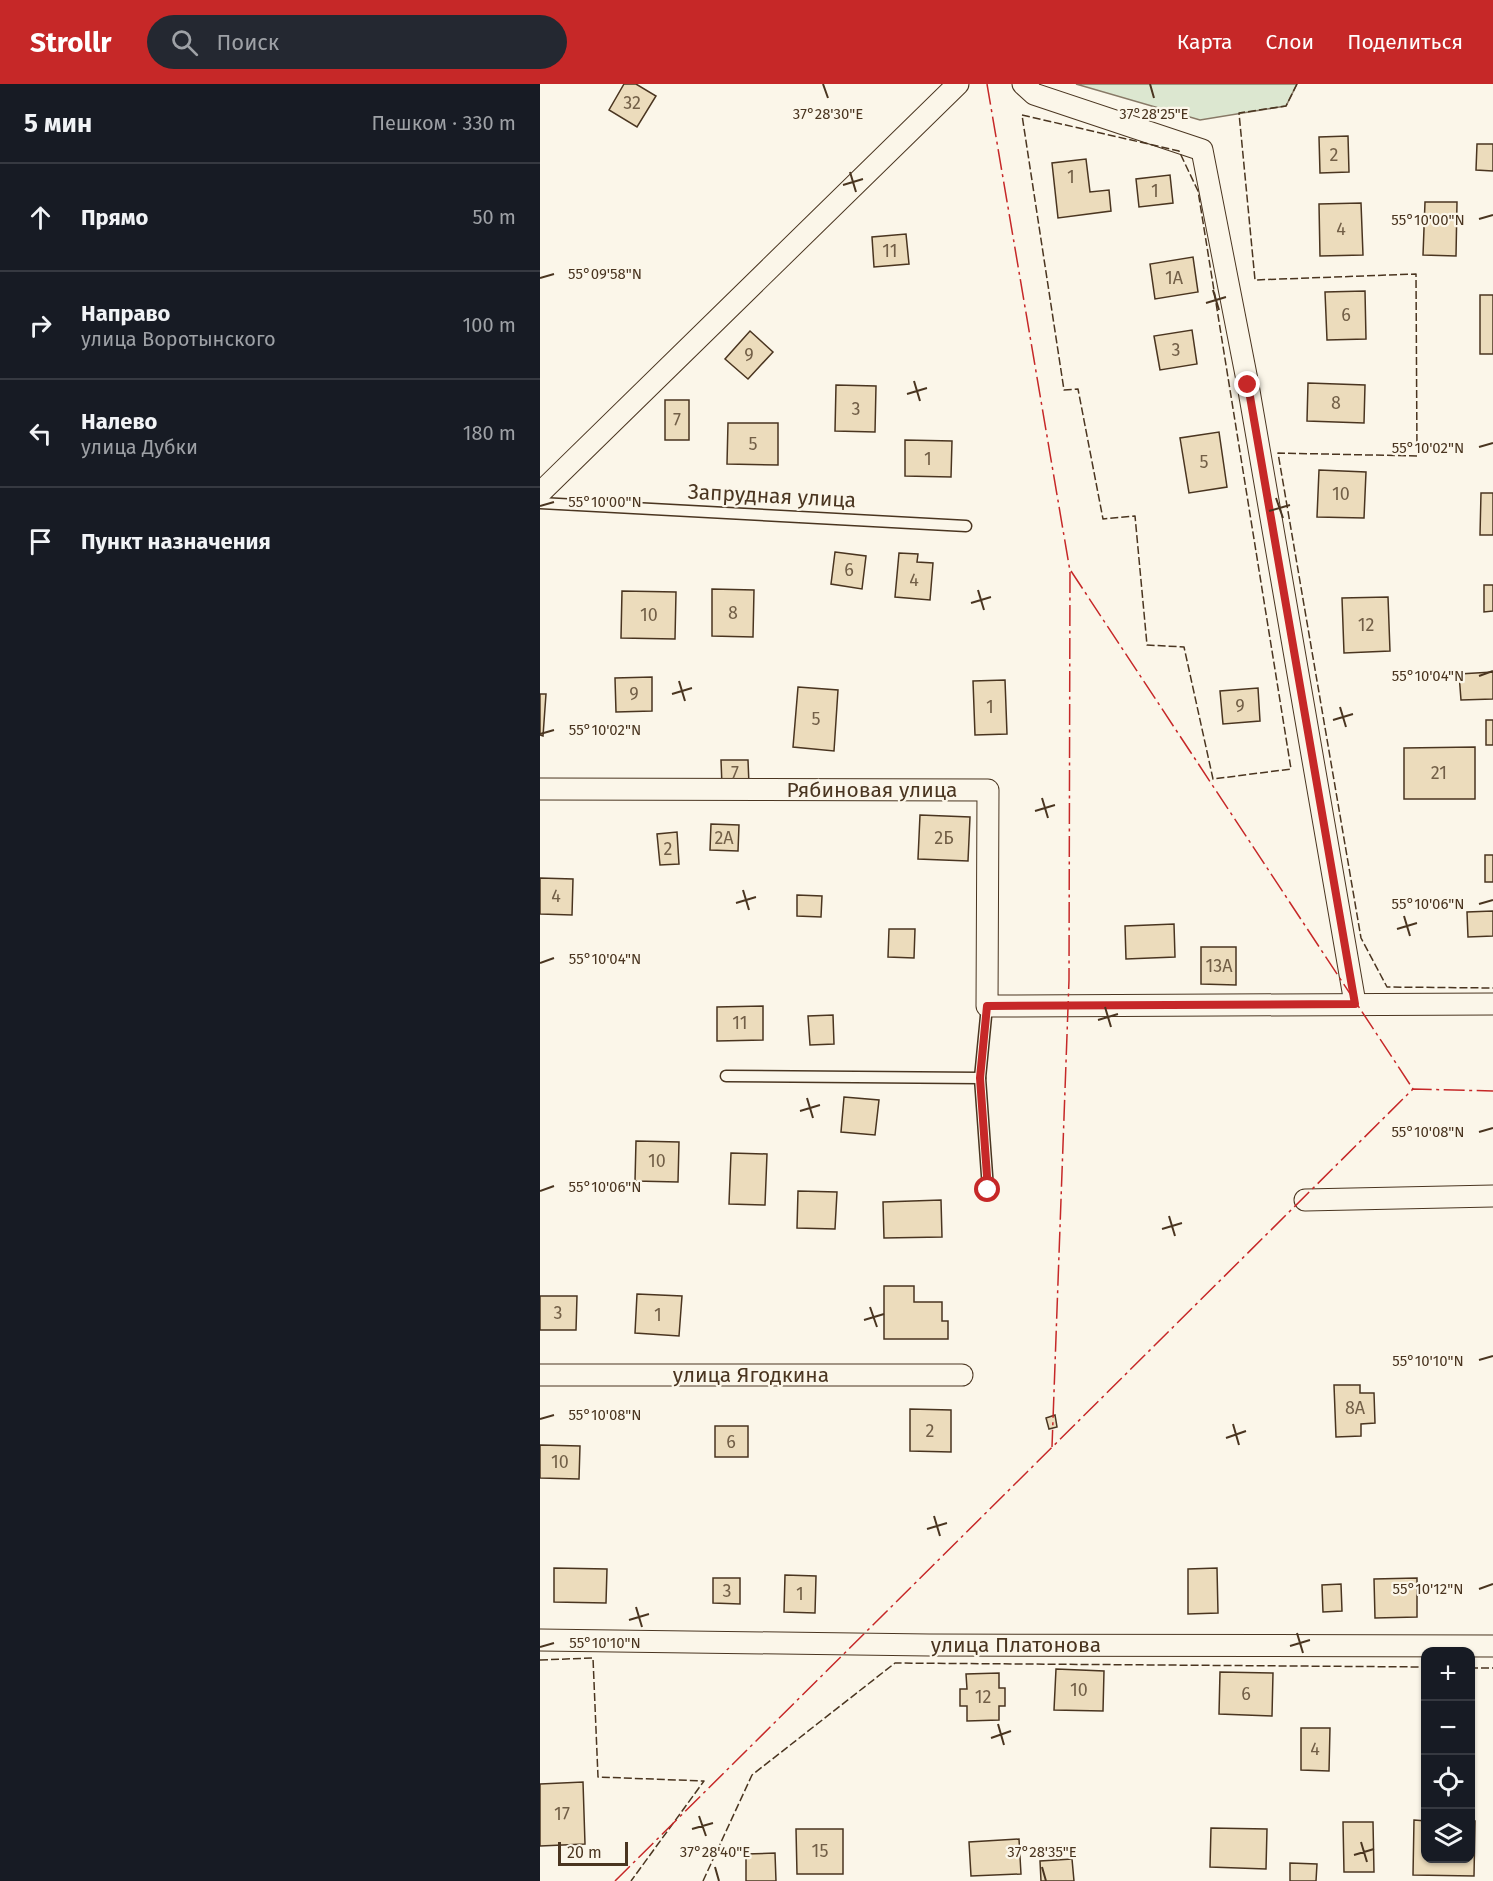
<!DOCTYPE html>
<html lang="ru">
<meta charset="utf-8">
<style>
body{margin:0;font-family:"Fira Sans",sans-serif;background:#242831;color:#f1f3f6}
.controls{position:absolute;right:18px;bottom:18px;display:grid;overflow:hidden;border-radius:12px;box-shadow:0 2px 4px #0004}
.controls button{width:54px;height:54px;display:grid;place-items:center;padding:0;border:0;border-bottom:2px solid #363941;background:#171b24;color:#f1f3f6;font:30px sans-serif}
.scale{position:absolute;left:18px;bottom:15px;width:70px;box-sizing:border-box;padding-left:6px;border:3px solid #4a3520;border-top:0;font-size:16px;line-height:21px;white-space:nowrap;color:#4a3520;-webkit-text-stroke:4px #fbf6e9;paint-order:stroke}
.stop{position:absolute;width:18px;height:18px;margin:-14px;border:4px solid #c62828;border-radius:50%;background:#fff}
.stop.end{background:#c62828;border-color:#fff;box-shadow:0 2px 6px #0008}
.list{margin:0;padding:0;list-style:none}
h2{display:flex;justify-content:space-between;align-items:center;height:78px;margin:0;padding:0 24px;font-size:26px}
h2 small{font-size:20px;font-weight:400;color:#9ea1a6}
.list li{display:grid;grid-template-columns:39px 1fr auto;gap:18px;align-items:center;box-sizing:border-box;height:108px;padding:0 24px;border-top:2px solid #363941}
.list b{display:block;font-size:22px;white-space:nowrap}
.list p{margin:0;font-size:20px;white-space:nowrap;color:#9ea1a6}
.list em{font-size:20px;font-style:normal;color:#9ea1a6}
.icon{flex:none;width:33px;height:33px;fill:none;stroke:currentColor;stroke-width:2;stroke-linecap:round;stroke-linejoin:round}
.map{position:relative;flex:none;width:953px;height:1797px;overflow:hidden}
header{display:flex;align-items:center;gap:36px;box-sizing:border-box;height:84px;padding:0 30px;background:#c62828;color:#fff}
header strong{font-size:28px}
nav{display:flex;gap:33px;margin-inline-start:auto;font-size:21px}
.search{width:420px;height:54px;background:#242831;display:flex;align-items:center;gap:15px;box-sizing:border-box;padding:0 21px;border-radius:33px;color:#9ea1a6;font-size:22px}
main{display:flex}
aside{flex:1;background:#171b24}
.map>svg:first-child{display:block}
.green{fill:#dce7d0;stroke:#887966;stroke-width:1.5}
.building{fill:#ecdcbc;stroke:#4a3520;stroke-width:1.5}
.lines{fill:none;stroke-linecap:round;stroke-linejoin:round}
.service-casing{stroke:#4a3520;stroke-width:13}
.minor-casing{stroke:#4a3520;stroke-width:23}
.service{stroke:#fbf6e9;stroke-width:10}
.minor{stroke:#fbf6e9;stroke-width:21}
.fence{stroke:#4a3520;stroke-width:1.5;stroke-dasharray:8 3;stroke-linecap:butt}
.power{stroke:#c62828;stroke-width:1.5;stroke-dasharray:21 4.5 3 4.5;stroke-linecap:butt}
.route{stroke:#c62828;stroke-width:8}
.ticks{fill:none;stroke:#4a3520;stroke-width:2}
.labels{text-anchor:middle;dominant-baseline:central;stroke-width:4.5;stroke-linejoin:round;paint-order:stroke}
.number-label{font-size:18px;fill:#725f47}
.street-label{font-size:21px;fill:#4a3520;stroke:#fbf6e9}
.ticks-label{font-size:15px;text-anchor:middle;fill:#4a3520;stroke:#fbf6e9;stroke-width:4.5;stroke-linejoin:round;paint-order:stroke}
</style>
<header>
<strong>Strollr</strong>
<div class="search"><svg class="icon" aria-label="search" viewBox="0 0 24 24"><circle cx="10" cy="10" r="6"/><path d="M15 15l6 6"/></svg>Поиск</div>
<nav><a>Карта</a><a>Слои</a><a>Поделиться</a></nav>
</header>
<main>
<aside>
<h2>5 мин<small>Пешком · 330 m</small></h2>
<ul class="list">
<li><svg class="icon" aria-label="ahead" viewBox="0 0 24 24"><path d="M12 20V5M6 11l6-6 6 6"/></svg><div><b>Прямо</b></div><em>50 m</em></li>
<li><svg class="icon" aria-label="right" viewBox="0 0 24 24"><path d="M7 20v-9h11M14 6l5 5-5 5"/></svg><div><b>Направо</b><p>улица Воротынского</p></div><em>100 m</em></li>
<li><svg class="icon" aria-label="left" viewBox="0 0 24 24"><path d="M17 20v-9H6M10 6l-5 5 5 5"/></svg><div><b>Налево</b><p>улица Дубки</p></div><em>180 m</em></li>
<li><svg class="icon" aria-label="arrive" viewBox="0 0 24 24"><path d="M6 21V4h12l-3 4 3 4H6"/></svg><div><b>Пункт назначения</b></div></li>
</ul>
</aside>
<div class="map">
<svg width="953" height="1797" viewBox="0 0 953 1797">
<rect width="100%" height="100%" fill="#fbf6e9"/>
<polygon class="green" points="536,0 757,0 746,22 660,36"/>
<g class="building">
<polygon points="84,0 96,0 116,12 97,43 69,26"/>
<polygon points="808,52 809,88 780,89 779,53"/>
<polygon points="937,60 953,60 953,87 936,86"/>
<polygon points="546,75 550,108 569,106 571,127 518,134 512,79"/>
<polygon points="630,91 633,119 599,123 596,95"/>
<polygon points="885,118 917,118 916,172 883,171"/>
<polygon points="821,119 823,171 780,172 779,120"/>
<polygon points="366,150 369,180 334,183 332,153"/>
<polygon points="653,173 658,208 615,215 610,180"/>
<polygon points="825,207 826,255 787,256 785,208"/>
<rect x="940" y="211" width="13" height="59"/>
<polygon points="652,246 657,280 620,286 614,252"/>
<polygon points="210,247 233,268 208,295 185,275"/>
<polygon points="768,299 825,301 824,339 767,337"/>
<polygon points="296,301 336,302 335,348 295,347"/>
<rect x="125" y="316" width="24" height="40"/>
<polygon points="188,339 238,339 238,381 187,380"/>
<polygon points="679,348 687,403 649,409 640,354"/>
<polygon points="365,356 412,357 411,393 365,392"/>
<polygon points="779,386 826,388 824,434 777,433"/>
<polygon points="941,409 953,409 953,451 940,451"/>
<polygon points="295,468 326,472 322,505 291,500"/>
<polygon points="359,469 378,470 377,478 393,479 390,516 355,513"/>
<polygon points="944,501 953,501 953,527 944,528"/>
<polygon points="172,505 214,506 213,553 172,552"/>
<polygon points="82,507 136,508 135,555 81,554"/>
<polygon points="848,513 850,567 804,569 802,514"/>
<polygon points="953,588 953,615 921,616 919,590"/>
<polygon points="112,593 112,627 76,628 75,594"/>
<polygon points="465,596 467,650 435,651 433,597"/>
<polygon points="258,603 298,606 294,667 253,663"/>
<polygon points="718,604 720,637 683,640 680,607"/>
<polygon points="0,610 6,610 3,652 0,651"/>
<rect x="946" y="636" width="7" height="25"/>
<polygon points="935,663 935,715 864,715 864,664"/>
<polygon points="181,676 208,676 209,701 182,702"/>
<polygon points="380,731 430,733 428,777 378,775"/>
<polygon points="171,740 199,741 198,767 170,766"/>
<polygon points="137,748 139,780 120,781 117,750"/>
<rect x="945" y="771" width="8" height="27"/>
<polygon points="0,794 33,795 32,831 0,830"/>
<polygon points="257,811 282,812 281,833 257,832"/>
<polygon points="953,827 953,852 928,853 927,828"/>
<polygon points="634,840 635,873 586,875 585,842"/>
<polygon points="349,845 375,845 374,874 348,873"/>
<polygon points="661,863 696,863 696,901 661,900"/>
<polygon points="223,922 223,956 177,957 177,923"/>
<polygon points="293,931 294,960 270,961 268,932"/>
<polygon points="304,1013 339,1016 335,1051 301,1048"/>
<polygon points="96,1057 139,1058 138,1098 95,1097"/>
<polygon points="191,1069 227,1070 225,1121 189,1120"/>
<polygon points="258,1107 297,1108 295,1145 257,1144"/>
<polygon points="401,1116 402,1153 344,1154 343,1118"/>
<polygon points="344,1202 374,1202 374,1218 402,1218 402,1237 408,1237 408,1255 344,1255"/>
<polygon points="97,1210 142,1212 139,1252 95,1249"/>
<polygon points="0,1212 37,1212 36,1246 0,1246"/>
<polygon points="794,1301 820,1301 820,1309 834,1309 835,1339 821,1340 821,1352 796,1353"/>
<polygon points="370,1325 411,1326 411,1368 370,1367"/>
<polygon points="515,1331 517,1343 509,1345 506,1334"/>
<rect x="175" y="1342" width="33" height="31"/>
<polygon points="0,1361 40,1362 39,1395 0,1394"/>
<polygon points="14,1484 67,1485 66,1519 14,1518"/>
<polygon points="677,1484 678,1529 648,1530 648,1485"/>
<polygon points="245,1491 276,1492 275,1529 244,1528"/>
<polygon points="173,1494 200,1494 200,1520 173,1519"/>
<polygon points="877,1494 877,1533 835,1534 834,1495"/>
<polygon points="801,1500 802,1527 783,1528 782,1501"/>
<polygon points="516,1585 564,1587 563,1627 514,1626"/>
<polygon points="680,1588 733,1589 732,1632 679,1630"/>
<polygon points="459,1589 459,1604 465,1604 465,1622 459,1622 459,1636 427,1637 427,1622 420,1622 420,1605 427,1605 426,1590"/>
<polygon points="761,1644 790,1644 789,1687 761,1686"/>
<polygon points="43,1698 45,1760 0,1762 0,1700"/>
<polygon points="874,1736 886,1737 886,1774 930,1774 930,1737 935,1737 934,1792 873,1791"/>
<polygon points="803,1738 833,1738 834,1788 804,1788"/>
<polygon points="671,1744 727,1745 726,1785 670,1783"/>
<polygon points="256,1745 303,1745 303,1790 257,1790"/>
<polygon points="479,1755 481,1790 431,1792 429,1758"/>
<polygon points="235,1769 236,1797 206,1797 206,1770"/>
<polygon points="532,1775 534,1797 501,1797 500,1777"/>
<polygon points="750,1779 777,1780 776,1797 750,1797"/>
</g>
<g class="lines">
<defs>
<g id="service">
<polyline points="0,419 426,442"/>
<polyline points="186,992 440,994 447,922"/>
<polyline points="440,994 448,1105"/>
</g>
<g id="minor">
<polyline points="483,0 494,10 662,66 708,301 815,919"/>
<polyline points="0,409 418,0"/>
<polyline points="0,705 448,706 447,922 953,920"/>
<polyline points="765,1116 953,1112"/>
<polyline points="0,1291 422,1291"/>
<polyline points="0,1556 389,1561 953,1562"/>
</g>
</defs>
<use href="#service" class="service-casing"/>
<use href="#minor" class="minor-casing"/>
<use href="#service" class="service"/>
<use href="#minor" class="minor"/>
<g class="fence">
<polyline points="757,0 746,22 699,29 715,196 876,190 877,372 738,369 821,854 847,903 953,904"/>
<polygon points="482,31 639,67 658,107 751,685 673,695 644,563 607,561 595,432 563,435 538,305 524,306"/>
<polyline points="0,1576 53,1574 58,1693 164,1697 91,1797"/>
<polyline points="930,1584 953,1584"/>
<polyline points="163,1797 212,1691 355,1579 886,1583"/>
</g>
<g class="power">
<polyline points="447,0 530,487 529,896 512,1363"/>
<polyline points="531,487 873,1005"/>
<polyline points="75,1797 873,1005 953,1007"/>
</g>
</g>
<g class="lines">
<polyline class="route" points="448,1106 440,994 447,922 815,920 708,301"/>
</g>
<path class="ticks" d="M283 0 288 14M610 0 614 14M310 88 316 108M303 101 323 95M939 135 953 131M0 194 14 190M673 206 679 226M666 219 686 213M374 297 380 317M367 310 387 304M939 363 953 359M736 414 743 434M0 422 14 418M729 427 750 421M438 506 444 526M431 519 451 513M939 592 953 587M139 597 145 617M132 610 152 604M800 623 806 643M793 636 813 630M0 650 14 646M502 714 508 734M495 727 515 721M203 806 209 826M196 819 216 813M939 820 953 816M864 832 870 852M857 845 877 839M0 879 14 874M565 923 571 943M558 936 578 930M267 1014 273 1034M260 1027 280 1021M939 1048 953 1044M0 1107 14 1102M629 1132 635 1152M622 1145 642 1139M330 1223 337 1243M324 1236 344 1230M939 1276 953 1272M0 1335 14 1331M693 1340 699 1361M686 1354 706 1347M394 1432 400 1452M387 1445 407 1439M939 1505 953 1500M96 1523 102 1543M89 1536 109 1530M757 1549 763 1569M750 1562 770 1556M0 1563 14 1559M458 1640 464 1661M451 1654 471 1647M159 1732 166 1752M152 1745 173 1739M821 1758 827 1778M814 1771 834 1765M175 1783 179 1797M502 1783 506 1797"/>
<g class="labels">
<g class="number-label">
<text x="92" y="19">32</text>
<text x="794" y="71">2</text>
<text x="531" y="93">1</text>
<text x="615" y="107">1</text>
<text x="801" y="145">4</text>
<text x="350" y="167">11</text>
<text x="634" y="194">1А</text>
<text x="806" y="231">6</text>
<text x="636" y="266">3</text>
<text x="209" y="271">9</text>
<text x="796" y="319">8</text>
<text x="316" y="325">3</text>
<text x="137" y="336">7</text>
<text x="213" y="360">5</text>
<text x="388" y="375">1</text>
<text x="664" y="378">5</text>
<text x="801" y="410">10</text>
<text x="309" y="486">6</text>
<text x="374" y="496">4</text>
<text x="193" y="529">8</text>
<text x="109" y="531">10</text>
<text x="826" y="541">12</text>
<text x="94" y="610">9</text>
<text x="700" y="622">9</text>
<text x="450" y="623">1</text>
<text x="276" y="635">5</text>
<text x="195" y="689">7</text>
<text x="899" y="689">21</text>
<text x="184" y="754">2А</text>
<text x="404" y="754">2Б</text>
<text x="128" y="765">2</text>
<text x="16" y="812">4</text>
<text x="679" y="882">13А</text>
<text x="200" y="939">11</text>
<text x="117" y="1077">10</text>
<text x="18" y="1229">3</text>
<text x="118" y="1231">1</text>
<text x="815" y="1324">8А</text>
<text x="390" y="1347">2</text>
<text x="191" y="1358">6</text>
<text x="20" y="1378">10</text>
<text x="187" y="1507">3</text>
<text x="260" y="1510">1</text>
<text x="539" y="1606">10</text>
<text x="706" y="1610">6</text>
<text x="443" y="1613">12</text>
<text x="775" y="1665">4</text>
<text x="22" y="1730">17</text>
<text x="280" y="1767">15</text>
</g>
<g class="street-label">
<text transform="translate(232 412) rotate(3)">Запрудная улица</text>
<text x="332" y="706">Рябиновая улица</text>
<text x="211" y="1291">улица Ягодкина</text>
<text x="476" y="1561">улица Платонова</text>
</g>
</g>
<g class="ticks-label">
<text x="288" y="35">37°28'30"E</text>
<text x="614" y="35">37°28'25"E</text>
<text x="888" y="141">55°10'00"N</text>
<text x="65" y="195">55°09'58"N</text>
<text x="888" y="369">55°10'02"N</text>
<text x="65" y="423">55°10'00"N</text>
<text x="888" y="597">55°10'04"N</text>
<text x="65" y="651">55°10'02"N</text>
<text x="888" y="825">55°10'06"N</text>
<text x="65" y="880">55°10'04"N</text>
<text x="888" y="1053">55°10'08"N</text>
<text x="65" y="1108">55°10'06"N</text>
<text x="888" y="1282">55°10'10"N</text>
<text x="65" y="1336">55°10'08"N</text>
<text x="888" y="1510">55°10'12"N</text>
<text x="65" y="1564">55°10'10"N</text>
<text x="175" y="1773">37°28'40"E</text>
<text x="502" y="1773">37°28'35"E</text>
</g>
</svg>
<div class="controls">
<button>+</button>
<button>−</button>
<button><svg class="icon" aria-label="locate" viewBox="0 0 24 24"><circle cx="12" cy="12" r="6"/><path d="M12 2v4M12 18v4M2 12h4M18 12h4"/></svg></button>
<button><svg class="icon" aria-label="layers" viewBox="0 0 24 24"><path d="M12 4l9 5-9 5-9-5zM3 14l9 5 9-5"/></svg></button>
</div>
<div class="scale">20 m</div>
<div class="stop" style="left:448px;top:1106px"></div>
<div class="stop end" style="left:708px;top:301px"></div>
</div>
</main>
